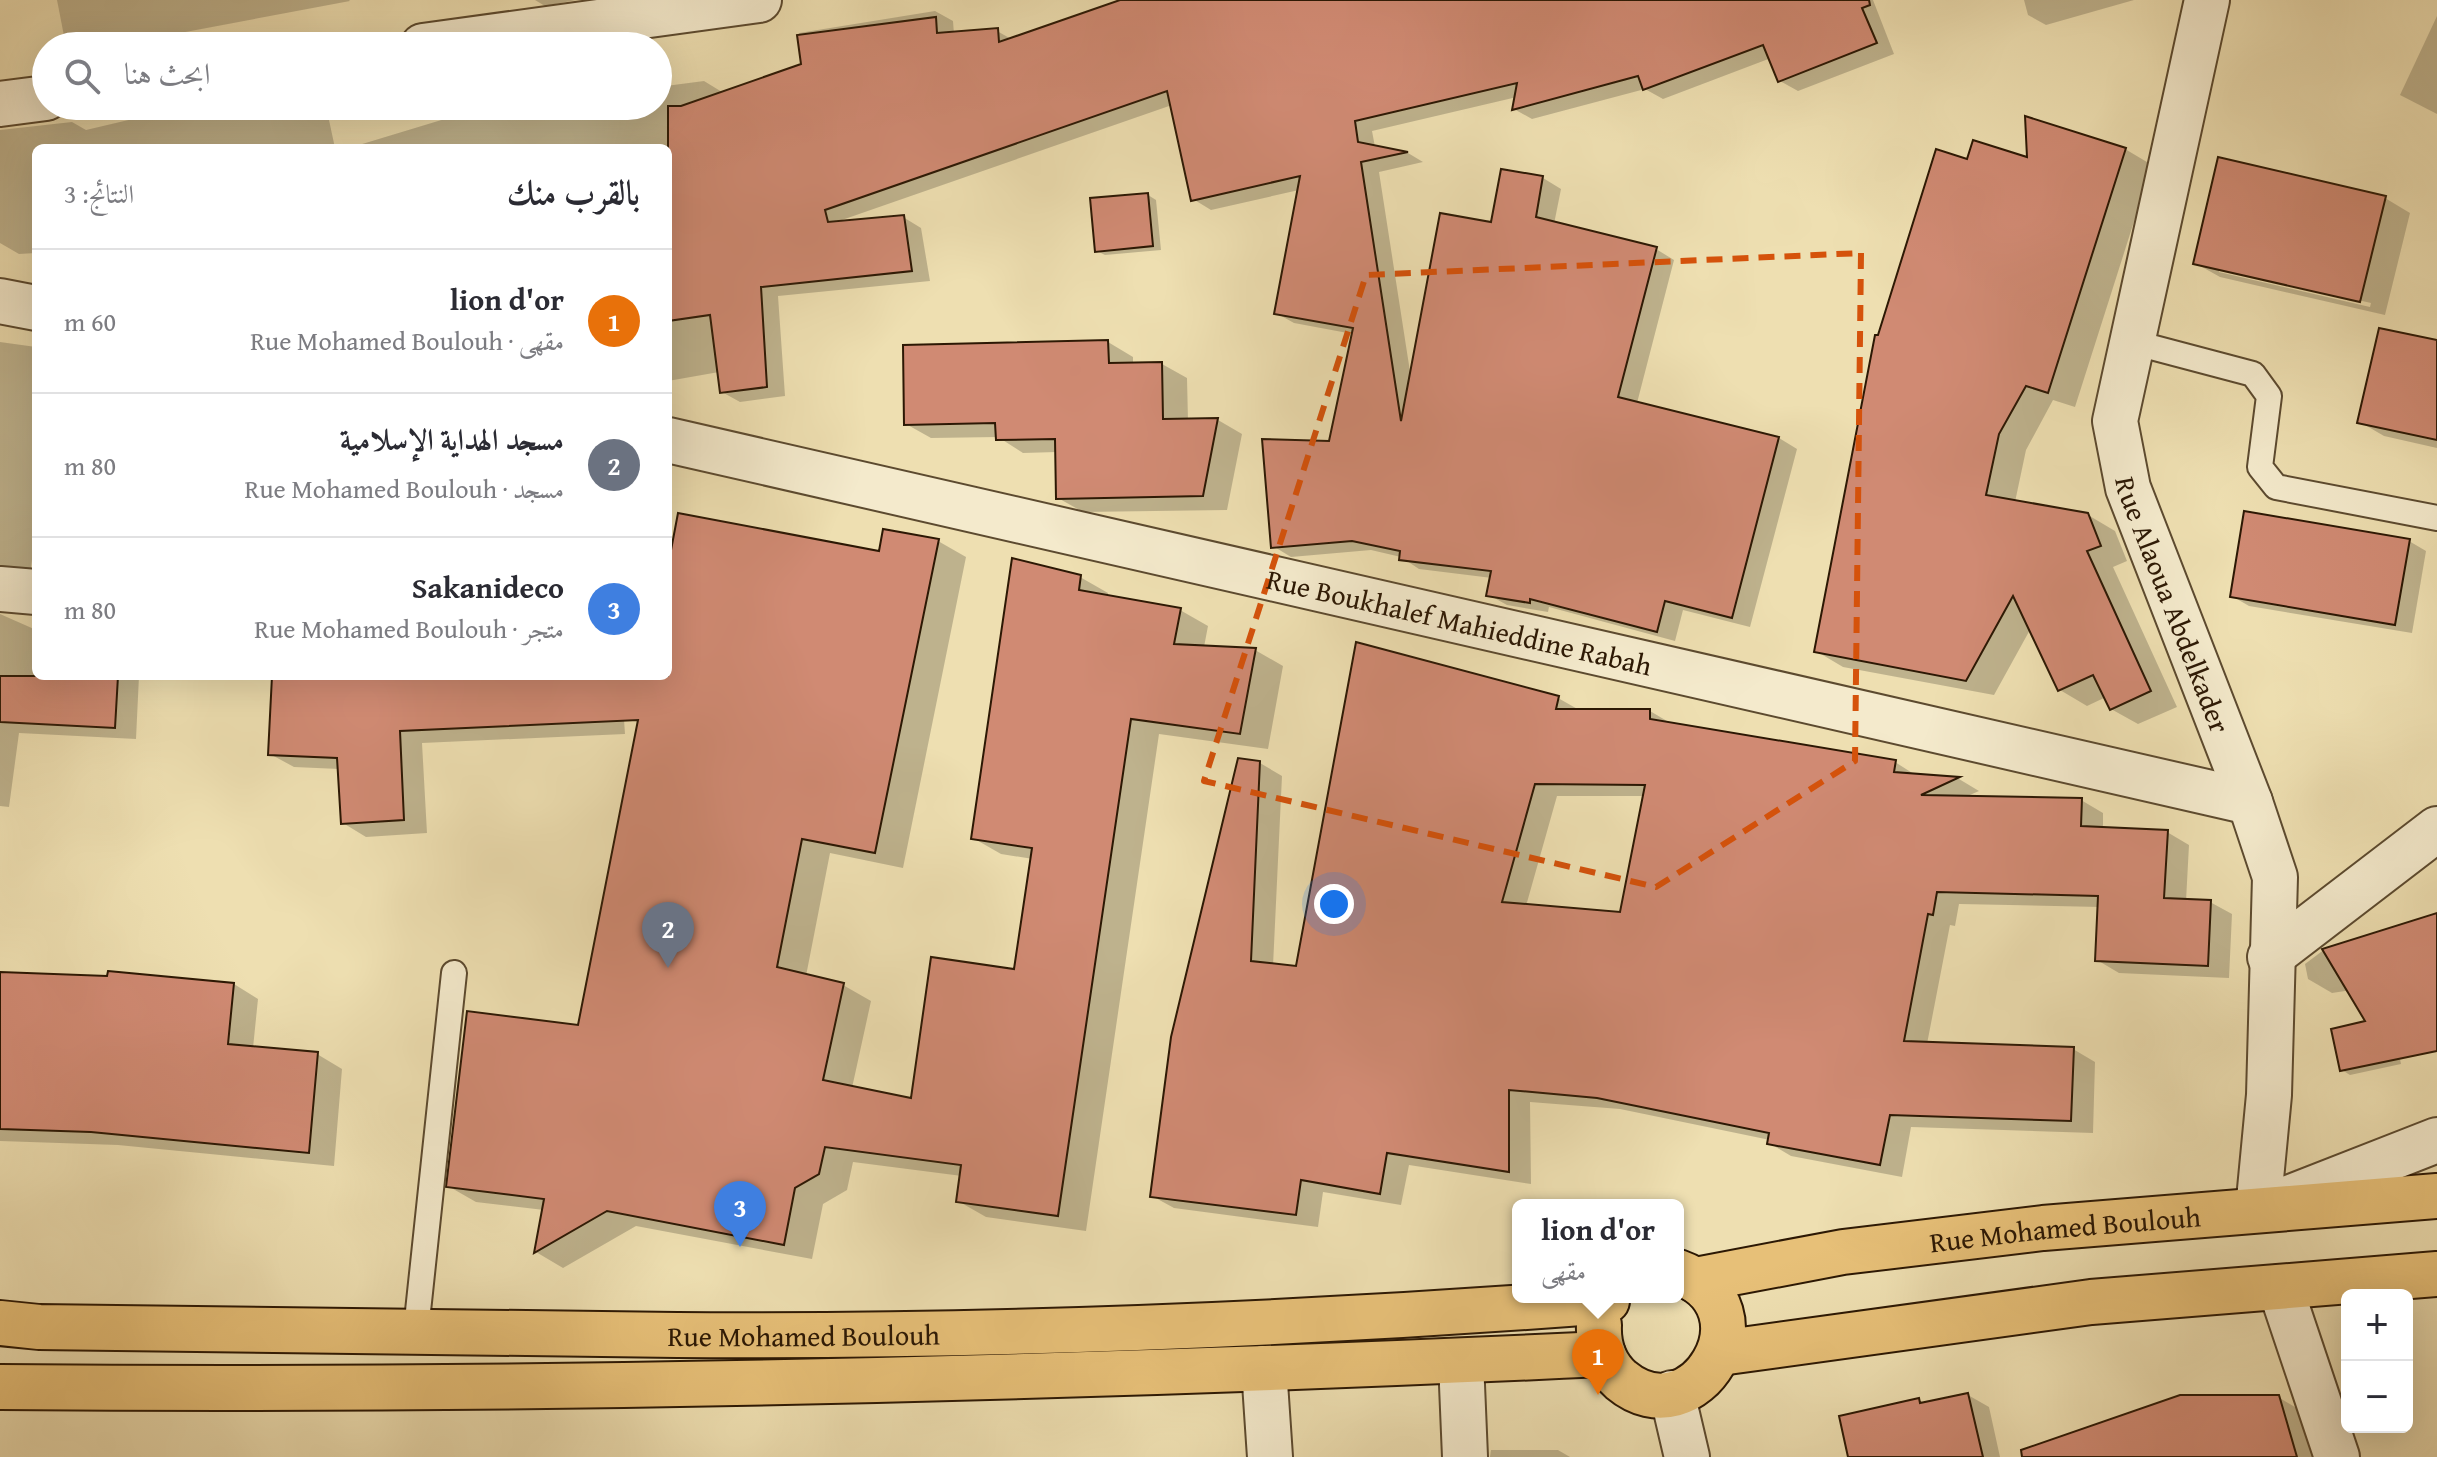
<!DOCTYPE html>
<html lang="ar">
<meta charset="utf-8">
<style>
body{margin:0;font-family:"Gentium Book Plus",Amiri,serif;background:#f2f2f3;color:#2b2b33;direction:rtl}
.controls{position:absolute;right:24px;bottom:24px;display:grid;overflow:hidden;border-radius:12px;box-shadow:0 8px 32px #0002}
.controls button{width:72px;height:72px;display:grid;place-items:center;padding:0;border:0;border-bottom:2px solid #e1e1e2;background:#fff;color:#2b2b33;font:40px sans-serif}
.you{position:absolute;left:1334px;top:904px;width:28px;height:28px;margin:-20px;border:6px solid #fff;border-radius:50%;background:#1a73e8;box-shadow:0 0 0 12px #1a73e833}
.badge{display:grid;place-items:center;width:52px;height:52px;border-radius:50%;background:#0f766e;color:#fff;font-size:26px;font-weight:700}
.pin{position:absolute;translate:-50% -66px;filter:drop-shadow(0 2px 4px #0008)}
.pin::after{content:'';position:absolute;top:42px;width:28px;height:24px;background:inherit;clip-path:polygon(0 0,100% 0,50% 100%)}
.popup{position:absolute;left:1512px;top:1199px;width:172px;height:104px;box-sizing:border-box;display:grid;place-content:center;border-radius:12px;background:#fff;filter:drop-shadow(0 2px 6px #0005);font-size:26px;white-space:nowrap;color:#7c7c81}
.popup b{font-size:30px;color:#2b2b33}
.popup::after{content:'';position:absolute;left:50%;top:100%;margin-left:-16px;border:16px solid transparent;border-top-color:#fff}
.list{margin:0;padding:0;list-style:none}
h2{display:flex;justify-content:space-between;align-items:center;height:104px;margin:0;padding:0 32px;font-size:34px}
h2 small{font-size:26px;font-weight:400;color:#7c7c81}
.list li{display:grid;grid-template-columns:52px 1fr auto;gap:24px;align-items:center;box-sizing:border-box;height:144px;padding:0 32px;border-top:2px solid #e1e1e2}
.list b{display:block;font-size:30px;white-space:nowrap}
.list p{margin:0;font-size:26px;white-space:nowrap;color:#7c7c81}
.list em{font-size:26px;font-style:normal;color:#7c7c81}
.icon{flex:none;width:44px;height:44px;fill:none;stroke:currentColor;stroke-width:2;stroke-linecap:round;stroke-linejoin:round}
.map{position:relative;flex:none;width:2437px;height:1457px;overflow:hidden;direction:ltr}
.search{position:absolute;background:#fff;box-shadow:0 8px 32px #0002;left:32px;top:32px;width:640px;height:88px;display:flex;align-items:center;gap:20px;box-sizing:border-box;padding:0 28px;border-radius:44px;color:#7c7c81;font-size:30px}
.panel{position:absolute;background:#fff;box-shadow:0 8px 32px #0002;left:32px;top:144px;width:640px;height:536px;border-radius:12px;direction:rtl}
.map>svg:first-child{display:block}
.shadow{fill:#0003;fill-rule:evenodd}
.building{fill:#d08a73;stroke:#2c1804;stroke-width:2;fill-rule:evenodd}
.lines{fill:none;stroke-linecap:round;stroke-linejoin:round}
.service-casing{stroke:#5c4a2f;stroke-width:28}
.minor-casing{stroke:#5c4a2f;stroke-width:48}
.primary-casing{stroke:#2c1804;stroke-width:48}
.service{stroke:#f4eacc;stroke-width:24}
.minor{stroke:#f4eacc;stroke-width:44}
.primary{stroke:#e7c078;stroke-width:44}
.marked{fill:none;stroke:#d5520b;stroke-width:6;stroke-dasharray:16 10;stroke-linejoin:round}
.labels{text-anchor:middle;dominant-baseline:central;stroke-width:8;stroke-linejoin:round;paint-order:stroke}
.street-label{font-size:28px;fill:#2c1804;stroke:#f4eacc}
</style>
<div class="map">
<svg width="2437" height="1457" viewBox="0 0 2437 1457">
<rect width="100%" height="100%" fill="#eedfb1"/>
<filter id="stains"><feTurbulence type="fractalNoise" baseFrequency=".0025" numOctaves="4"/><feColorMatrix values="0 0 0 0 .2 0 0 0 0 .09 0 0 0 0 .02 0 0 0 .5 -.17"/></filter>
<radialGradient id="worn" r=".72"><stop offset=".6" stop-color="#630" stop-opacity="0"/><stop offset="1" stop-color="#630" stop-opacity=".3"/></radialGradient>
<g class="shadow">
<polygon points="57,0 349,0 350,1 111,46 81,46 64,36"/>
<polygon points="535,0 576,0 545,6"/>
<polygon points="1126,0 1873,0 1894,54 1798,91 1780,81 1771,58 1663,99 1645,89 1532,119 1514,109 1517,97 1372,131 1375,147 1408,153 1423,162 1379,172 1411,378 1492,224 1502,171 1543,178 1561,189 1554,224 1656,249 1674,260 1637,403 1779,438 1797,449 1750,627 1683,610 1675,641 1549,607 1548,612 1507,605 1489,595 1492,578 1419,569 1401,557 1371,550 1291,557 1273,546 1331,443 1353,334 1294,323 1276,313 1299,190 1211,210 1193,199 1172,105 839,221 903,217 921,228 930,281 778,296 785,396 740,402 722,392 719,372 668,381 668,148 349,148 448,118 446,106 658,106 658,87 704,81 722,92 803,65 799,33 935,11 953,21 954,34 997,31 1013,40"/>
<polygon points="2024,0 2134,0 2046,25 2028,15"/>
<polygon points="2437,16 2437,114 2400,95"/>
<polygon points="188,106 251,106 256,119 307,108 329,120 335,148 36,148 36,253 19,254 0,243 0,130 72,122 86,130"/>
<polygon points="2125,149 2152,165 2075,407 2053,400 2026,450 2015,502 2088,515 2115,531 2127,561 2113,567 2177,707 2138,724 2111,709 2106,697 2087,706 2060,690 2031,628 1994,695 1843,667 1816,651 1879,338 1969,161 2029,160"/>
<polygon points="1148,195 1156,200 1161,250 1105,255 1097,251"/>
<path d="M2385 198 2410 213 2385 315 2220 277 2195 263ZM2219 268 2371 303 2370 307 2219 272Z"/>
<polygon points="0,342 36,347 36,526 30,576 0,588"/>
<polygon points="1108,342 1133,357 1133,365 1162,364 1187,378 1188,421 1218,420 1242,434 1227,510 1083,512 1058,498 1057,452 1023,453 998,437 931,438 906,424"/>
<polygon points="2437,342 2437,448 2384,436 2360,422"/>
<polygon points="938,541 966,557 903,868 830,853 806,976 843,985 871,1001 852,1088 912,1100 1016,971 1033,859 1001,854 973,838 1080,577 1108,593 1108,597 1180,610 1208,626 1204,647 1255,650 1283,666 1268,749 1159,734 1086,1231 986,1217 958,1201 962,1176 853,1162 847,1190 823,1204 812,1259 636,1226 563,1268 536,1252 544,1210 476,1202 448,1186 580,1028 649,676 668,676 668,576 880,554"/>
<polygon points="2409,541 2426,551 2412,633 2249,606 2232,596"/>
<polygon points="0,614 34,629 36,676 139,676 136,739 19,733 9,807 0,806"/>
<polygon points="274,676 621,676 625,734 422,743 427,833 366,837 343,823 339,769 294,767 270,754"/>
<path d="M1558 698 1581 711H1650L1672 724 1895 762 1917 776 1959 779 1979 791 1963 798 2081 800 2103 813V829L2167 832 2189 845 2186 901 2210 902 2232 914 2229 978 2119 973 2097 960 2100 907 1959 904 1955 926 1950 925 1927 1044 2073 1049 2095 1062 2093 1133 1911 1127 1902 1177 1791 1156 1769 1143 1770 1140 1620 1109 1530 1102 1531 1184 1409 1165 1401 1205 1323 1192 1318 1227 1174 1208 1152 1196 1260 763 1282 776 1273 966 1297 968ZM1557 796H1645L1621 914 1526 906Z"/>
<polygon points="2437,915 2437,977 2332,993 2308,979 2305,964 2325,949"/>
<polygon points="0,974 234,984 258,999 253,1048 317,1054 342,1069 334,1166 118,1145 0,1141"/>
<polygon points="2393,1024 2401,1064 2350,1075 2342,1070"/>
<polygon points="1968,1395 1989,1407 2000,1457 1850,1457 1919,1400 1926,1404"/>
<polygon points="2278,1397 2310,1416 2322,1457 2111,1457"/>
<polygon points="1491,1450 1558,1450 1570,1457 1490,1457"/>
</g>
<g class="building">
<polygon points="1120,0 1869,0 1870,5 1862,8 1877,43 1778,82 1763,45 1643,90 1638,76 1512,110 1517,83 1355,121 1358,142 1408,152 1361,162 1401,421 1440,213 1491,222 1501,169 1543,176 1536,217 1657,247 1618,397 1779,437 1732,618 1665,601 1657,632 1530,599 1530,603 1486,596 1491,571 1399,560 1400,551 1352,541 1271,548 1262,439 1329,441 1353,328 1274,314 1300,176 1191,201 1167,91 825,210 828,222 904,215 912,271 761,287 767,387 720,393 710,315 668,321 668,106 681,106 801,64 797,35 936,17 937,33 998,28 999,42"/>
<polygon points="2025,116 2126,148 2048,393 2026,386 1999,434 1986,495 2088,513 2101,546 2087,551 2151,691 2110,710 2093,675 2058,691 2013,596 1966,681 1814,652 1875,335 1878,335 1936,149 1967,159 1973,140 2027,157"/>
<polygon points="2218,157 2386,196 2360,302 2193,264"/>
<polygon points="1148,193 1153,246 1095,252 1090,198"/>
<polygon points="2379,328 2437,340 2437,440 2357,423"/>
<polygon points="1108,340 1109,363 1162,362 1163,419 1218,418 1203,496 1056,499 1055,439 996,440 995,423 904,425 903,345"/>
<polygon points="2244,511 2410,539 2395,625 2230,597"/>
<polygon points="678,513 879,551 883,529 939,539 875,853 802,839 777,967 844,983 823,1080 911,1098 931,957 1014,969 1032,848 971,839 1012,558 1081,575 1079,590 1181,608 1174,644 1256,648 1240,734 1131,719 1058,1216 956,1202 961,1165 825,1147 819,1174 795,1188 784,1245 607,1211 534,1253 544,1199 446,1187 467,1011 578,1025 638,720 400,731 404,820 341,824 337,758 268,755 272,676 668,676 668,566"/>
<path d="M1356 642 1559 696 1556 709H1650V719L1896 760 1894 772 1960 777 1921 795 2082 798 2081 826 2168 830 2164 898 2211 900 2208 966 2095 961 2098 896 1937 892 1933 915 1928 914 1904 1041 2074 1047 2071 1121 1890 1115 1880 1165 1767 1144 1769 1133 1597 1098 1509 1090V1172L1387 1153 1380 1194 1301 1180 1296 1215 1150 1197 1171 1037 1238 758 1260 761 1251 961 1296 966ZM1535 784 1645 785 1620 912 1502 902Z"/>
<polygon points="0,676 118,676 115,728 0,722"/>
<polygon points="2437,913 2437,1051 2340,1071 2331,1029 2365,1021 2322,949"/>
<polygon points="108,971 234,983 228,1044 318,1052 309,1153 91,1132 0,1129 0,972 107,976"/>
<polygon points="1968,1393 1983,1457 1848,1457 1839,1416 1919,1398 1920,1403"/>
<polygon points="2180,1395 2279,1395 2297,1457 2022,1457 2021,1450"/>
</g>
<g class="lines">
<defs>
<g id="service">
<polyline points="2132,342 2253,374 2269,396 2260,467 2276,487 2437,518"/>
<polyline points="416,1330 454,973"/>
</g>
<g id="minor">
<path id="s1" d="M2207 0 2115 421 2128 488 2250 802 2275 877 2269 1095 2258 1210 2437 1140"/>
<polyline points="423,46 759,0"/>
<polyline points="0,104 46,98"/>
<polyline points="0,301 36,308"/>
<path id="s2" d="M668 440 2250 802"/>
<polyline points="0,589 36,592"/>
<polyline points="2270,957 2437,829"/>
<polyline points="2280,1287 2337,1457"/>
<polyline points="1461,1361 1465,1457"/>
<polyline points="1264,1368 1270,1457"/>
<polyline points="1672,1393 1687,1457"/>
</g>
<g id="primary">
<path id="s3" d="M1695 1280 1843 1252 2043 1228 2437 1196"/>
<path id="s4" d="M0 1323 39 1327C252 1329 465 1334 677 1335 987 1337 1298 1325 1607 1301"/>
<path d="M1599 1325C1598 1346 1605 1366 1621 1380 1694 1441 1776 1307 1678 1272"/>
<polyline points="1720,1353 2091,1302 2437,1274"/>
<path d="M0 1387C534 1392 1069 1379 1603 1354"/>
</g>
</defs>
<use href="#service" class="service-casing"/>
<use href="#minor" class="minor-casing"/>
<use href="#primary" class="primary-casing"/>
<use href="#service" class="service"/>
<use href="#minor" class="minor"/>
<use href="#primary" class="primary"/>
</g>
<path class="marked" d="M1861 253 1855 761 1656 887 1204 781 1366 275Z"/>
<g class="labels">
<g class="street-label">
<text stroke="none"><textPath href="#s1" startOffset="624">Rue Alaoua Abdelkader</textPath></text>
<text stroke="none"><textPath href="#s2" startOffset="812">Rue Boukhalef Mahieddine Rabah</textPath></text>
<text stroke="none"><textPath href="#s3" startOffset="374">Rue Mohamed Boulouh</textPath></text>
<text stroke="none"><textPath href="#s4" startOffset="804">Rue Mohamed Boulouh</textPath></text>
</g>
</g>
<rect width="100%" height="100%" filter="url(#stains)"/>
<rect width="100%" height="100%" fill="url(#worn)"/>
</svg>
<div class="controls">
<button>+</button>
<button>−</button>
</div>
<div class="you"></div>
<div class="pin badge" style="left:1598px;top:1395px;background:#e8710a">1</div>
<div class="popup"><b>lion d'or</b>مقهى</div>
<div class="pin badge" style="left:668px;top:968px;background:#6b7280">2</div>
<div class="pin badge" style="left:740px;top:1247px;background:#3f7fe0">3</div>
<div class="search"><svg class="icon" aria-label="search" viewBox="0 0 24 24"><circle cx="10" cy="10" r="6"/><path d="M15 15l6 6"/></svg>ابحث هنا</div>
<section class="panel">
<h2>بالقرب منك<small>النتائج: 3</small></h2>
<ul class="list">
<li><span class="badge" style="background:#e8710a">1</span><div><b>lion d'or</b><p>مقهى · Rue Mohamed Boulouh</p></div><em>60 m</em></li>
<li><span class="badge" style="background:#6b7280">2</span><div><b>مسجد الهداية الإسلامية</b><p>مسجد · Rue Mohamed Boulouh</p></div><em>80 m</em></li>
<li><span class="badge" style="background:#3f7fe0">3</span><div><b>Sakanideco</b><p>متجر · Rue Mohamed Boulouh</p></div><em>80 m</em></li>
</ul>
</section>
</div>
